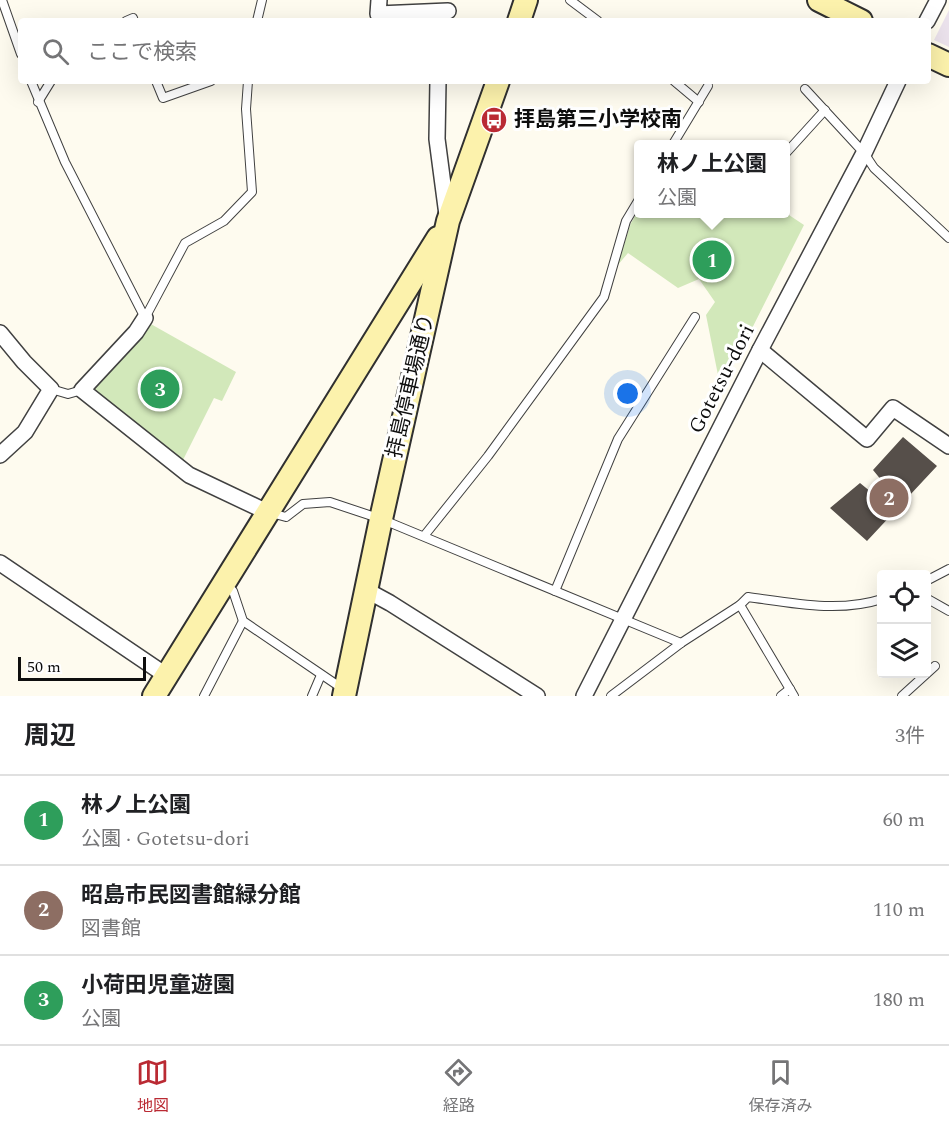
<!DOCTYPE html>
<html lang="ja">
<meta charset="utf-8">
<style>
body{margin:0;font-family:Spectral,"Noto Sans JP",serif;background:#f2f2f2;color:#202124}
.controls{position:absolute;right:18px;bottom:18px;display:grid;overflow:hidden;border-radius:6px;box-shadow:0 6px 24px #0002}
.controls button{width:54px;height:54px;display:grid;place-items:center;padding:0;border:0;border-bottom:2px solid #e0e0e0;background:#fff;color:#202124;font:30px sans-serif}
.scale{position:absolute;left:18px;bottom:15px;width:128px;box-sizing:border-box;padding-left:6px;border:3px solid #0e0e0e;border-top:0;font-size:16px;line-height:21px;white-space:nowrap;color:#0e0e0e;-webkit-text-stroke:4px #fff;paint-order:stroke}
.you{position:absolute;left:628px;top:394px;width:21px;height:21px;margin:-15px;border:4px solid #fff;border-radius:50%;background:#1a73e8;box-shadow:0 0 0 9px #1a73e833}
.badge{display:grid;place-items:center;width:39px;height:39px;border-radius:50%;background:#ba2a33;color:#fff;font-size:20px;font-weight:700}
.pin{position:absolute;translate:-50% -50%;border:3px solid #fff;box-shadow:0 2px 6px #0006}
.popup{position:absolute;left:634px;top:140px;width:156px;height:78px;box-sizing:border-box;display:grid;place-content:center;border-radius:6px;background:#fff;filter:drop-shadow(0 2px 4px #0005);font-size:20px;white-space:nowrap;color:#757577}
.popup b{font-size:22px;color:#202124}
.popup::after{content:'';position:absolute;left:50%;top:100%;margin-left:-12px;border:12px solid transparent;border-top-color:#fff}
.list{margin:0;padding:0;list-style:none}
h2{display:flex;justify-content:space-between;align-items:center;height:78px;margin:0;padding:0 24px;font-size:26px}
h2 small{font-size:20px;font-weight:400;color:#757577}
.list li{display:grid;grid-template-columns:39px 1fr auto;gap:18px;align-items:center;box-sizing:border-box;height:90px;padding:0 24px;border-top:2px solid #e0e0e0}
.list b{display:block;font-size:22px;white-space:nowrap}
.list p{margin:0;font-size:20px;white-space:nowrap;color:#757577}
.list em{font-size:20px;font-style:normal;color:#757577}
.icon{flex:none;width:33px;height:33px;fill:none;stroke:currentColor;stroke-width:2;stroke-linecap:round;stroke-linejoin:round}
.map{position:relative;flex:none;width:949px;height:696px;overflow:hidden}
.search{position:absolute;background:#fff;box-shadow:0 6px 24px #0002;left:18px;right:18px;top:18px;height:66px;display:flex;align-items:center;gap:15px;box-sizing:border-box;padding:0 21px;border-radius:6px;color:#757577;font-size:22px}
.sheet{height:348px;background:#fff}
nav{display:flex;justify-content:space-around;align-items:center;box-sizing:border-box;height:84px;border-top:2px solid #e0e0e0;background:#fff;font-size:16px;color:#757577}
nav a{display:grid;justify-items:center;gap:3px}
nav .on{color:#ba2a33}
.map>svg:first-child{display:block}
.industrial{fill:#ebe2ec}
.green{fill:#d2e8ba}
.building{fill:#564f4a}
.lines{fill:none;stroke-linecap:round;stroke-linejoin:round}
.lane-casing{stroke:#414141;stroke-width:10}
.street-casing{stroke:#414141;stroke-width:18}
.secondary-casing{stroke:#303030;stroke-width:26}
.lane{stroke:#fff;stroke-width:8}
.street{stroke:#fff;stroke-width:15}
.secondary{stroke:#fcf2ac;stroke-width:22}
.labels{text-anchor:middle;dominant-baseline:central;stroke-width:6;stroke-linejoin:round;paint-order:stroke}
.poi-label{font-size:21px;font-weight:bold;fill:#0e0e0e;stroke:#fff;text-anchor:start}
.street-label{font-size:21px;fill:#0e0e0e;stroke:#fff}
</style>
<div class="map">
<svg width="949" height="696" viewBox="0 0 949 696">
<rect width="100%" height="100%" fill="#fefbef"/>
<polygon class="industrial" points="949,10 949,47 934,40"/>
<g class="green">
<polygon points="638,211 638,214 786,213 804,225 721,390 706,315 715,302 699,279 678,288 628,253 617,266 631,223"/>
<polygon points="149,323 236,372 222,401 214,398 183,460 92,395 94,383"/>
</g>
<polygon class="building" points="903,437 937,466 867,541 830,508 860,483 871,492 882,481 873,470"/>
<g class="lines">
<defs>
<g id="lane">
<polyline points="2,0 21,54"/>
<polyline points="570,0 598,21"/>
<polyline points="126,21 133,18 134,21"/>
<polyline points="257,21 262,0"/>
<polyline points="31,81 65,162 145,318"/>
<polyline points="156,81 163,98 211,81"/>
<polyline points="674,81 699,102"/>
<polyline points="805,89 864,153 874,168 949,238"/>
<polyline points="38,102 51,81"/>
<polyline points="673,144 708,86"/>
<polyline points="786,153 825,110"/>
<polyline points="145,318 185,243 224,221 252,192 246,109 248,81"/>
<polyline points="51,389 68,394 82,390"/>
<polyline points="271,513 286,517 303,504 330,502 381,519 681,643"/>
<polyline points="424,536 488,456 604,297 626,221 638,201"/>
<polyline points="926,581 949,569"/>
<polyline points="227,585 233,591 243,621 343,689"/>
<polyline points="555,591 618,439 695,317"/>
<polyline points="926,598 949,611"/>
<polyline points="740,605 794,696"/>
<polyline points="204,696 243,621"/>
<polyline points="312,696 321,675"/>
<path d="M611 696 681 643 740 605 748 597C792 603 839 613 882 599"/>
<polyline points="781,696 790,689"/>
<polyline points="902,696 935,666"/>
</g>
<g id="street">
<polyline points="379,0 378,14 448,11"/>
<polyline points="927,21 938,0"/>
<polyline points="438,81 437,139 447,215"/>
<polyline points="145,318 136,332 82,390 189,475 267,512"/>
<polyline points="0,333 24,362 51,389 25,432 0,455"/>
<polyline points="760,350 867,439 893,408 949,446"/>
<polyline points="0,563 167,676"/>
<polyline points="366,590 390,603 537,696"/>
<polyline points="584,696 760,350 864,153 898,81"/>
</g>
<g id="secondary">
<polyline points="819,0 861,21"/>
<polyline points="519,21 526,0"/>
<polyline points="928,55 949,65"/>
<polyline points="154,696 438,238"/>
<polyline points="344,696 381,519 448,221 498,81"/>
</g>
</defs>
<use href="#lane" class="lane-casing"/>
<use href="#street" class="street-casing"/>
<use href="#secondary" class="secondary-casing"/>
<use href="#lane" class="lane"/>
<use href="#street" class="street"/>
<use href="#secondary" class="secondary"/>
</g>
<defs>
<symbol id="bus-disc" viewBox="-11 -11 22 22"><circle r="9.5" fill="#ba2a33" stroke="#fff"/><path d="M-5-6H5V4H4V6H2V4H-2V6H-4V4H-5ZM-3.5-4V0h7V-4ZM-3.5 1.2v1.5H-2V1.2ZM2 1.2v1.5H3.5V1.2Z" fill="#fff"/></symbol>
</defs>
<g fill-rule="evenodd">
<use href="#bus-disc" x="479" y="105" width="30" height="30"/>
</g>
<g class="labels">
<g class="poi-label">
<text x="514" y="120">拝島第三小学校南</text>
</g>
<g class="street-label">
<text transform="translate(722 379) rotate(-63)">Gotetsu-dori</text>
<text transform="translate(411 386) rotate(-77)">拝島停車場通り</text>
</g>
</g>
</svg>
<div class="controls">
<button><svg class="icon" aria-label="locate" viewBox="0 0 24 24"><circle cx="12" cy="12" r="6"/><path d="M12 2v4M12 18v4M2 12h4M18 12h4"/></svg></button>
<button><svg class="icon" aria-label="layers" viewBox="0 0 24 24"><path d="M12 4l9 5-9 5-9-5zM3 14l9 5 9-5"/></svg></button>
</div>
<div class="scale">50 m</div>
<div class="you"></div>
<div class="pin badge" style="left:712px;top:260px;background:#2e9e5b">1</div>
<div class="popup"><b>林ノ上公園</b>公園</div>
<div class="pin badge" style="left:889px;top:498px;background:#8d6e63">2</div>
<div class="pin badge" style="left:160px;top:389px;background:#2e9e5b">3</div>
<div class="search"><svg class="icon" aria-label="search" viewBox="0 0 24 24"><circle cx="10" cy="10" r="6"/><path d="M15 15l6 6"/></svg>ここで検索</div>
</div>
<section class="sheet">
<h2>周辺<small>3件</small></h2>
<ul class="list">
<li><span class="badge" style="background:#2e9e5b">1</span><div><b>林ノ上公園</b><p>公園 · Gotetsu-dori</p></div><em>60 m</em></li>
<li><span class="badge" style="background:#8d6e63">2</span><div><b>昭島市民図書館緑分館</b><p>図書館</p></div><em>110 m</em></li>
<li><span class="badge" style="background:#2e9e5b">3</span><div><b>小荷田児童遊園</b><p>公園</p></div><em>180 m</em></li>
</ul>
</section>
<nav>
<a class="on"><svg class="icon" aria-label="map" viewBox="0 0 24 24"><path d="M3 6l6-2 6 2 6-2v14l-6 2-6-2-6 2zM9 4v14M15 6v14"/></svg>地図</a>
<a><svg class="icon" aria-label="directions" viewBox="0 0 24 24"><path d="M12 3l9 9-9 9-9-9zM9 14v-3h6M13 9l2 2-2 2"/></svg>経路</a>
<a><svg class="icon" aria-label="saved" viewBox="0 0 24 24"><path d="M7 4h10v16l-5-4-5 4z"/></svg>保存済み</a>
</nav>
